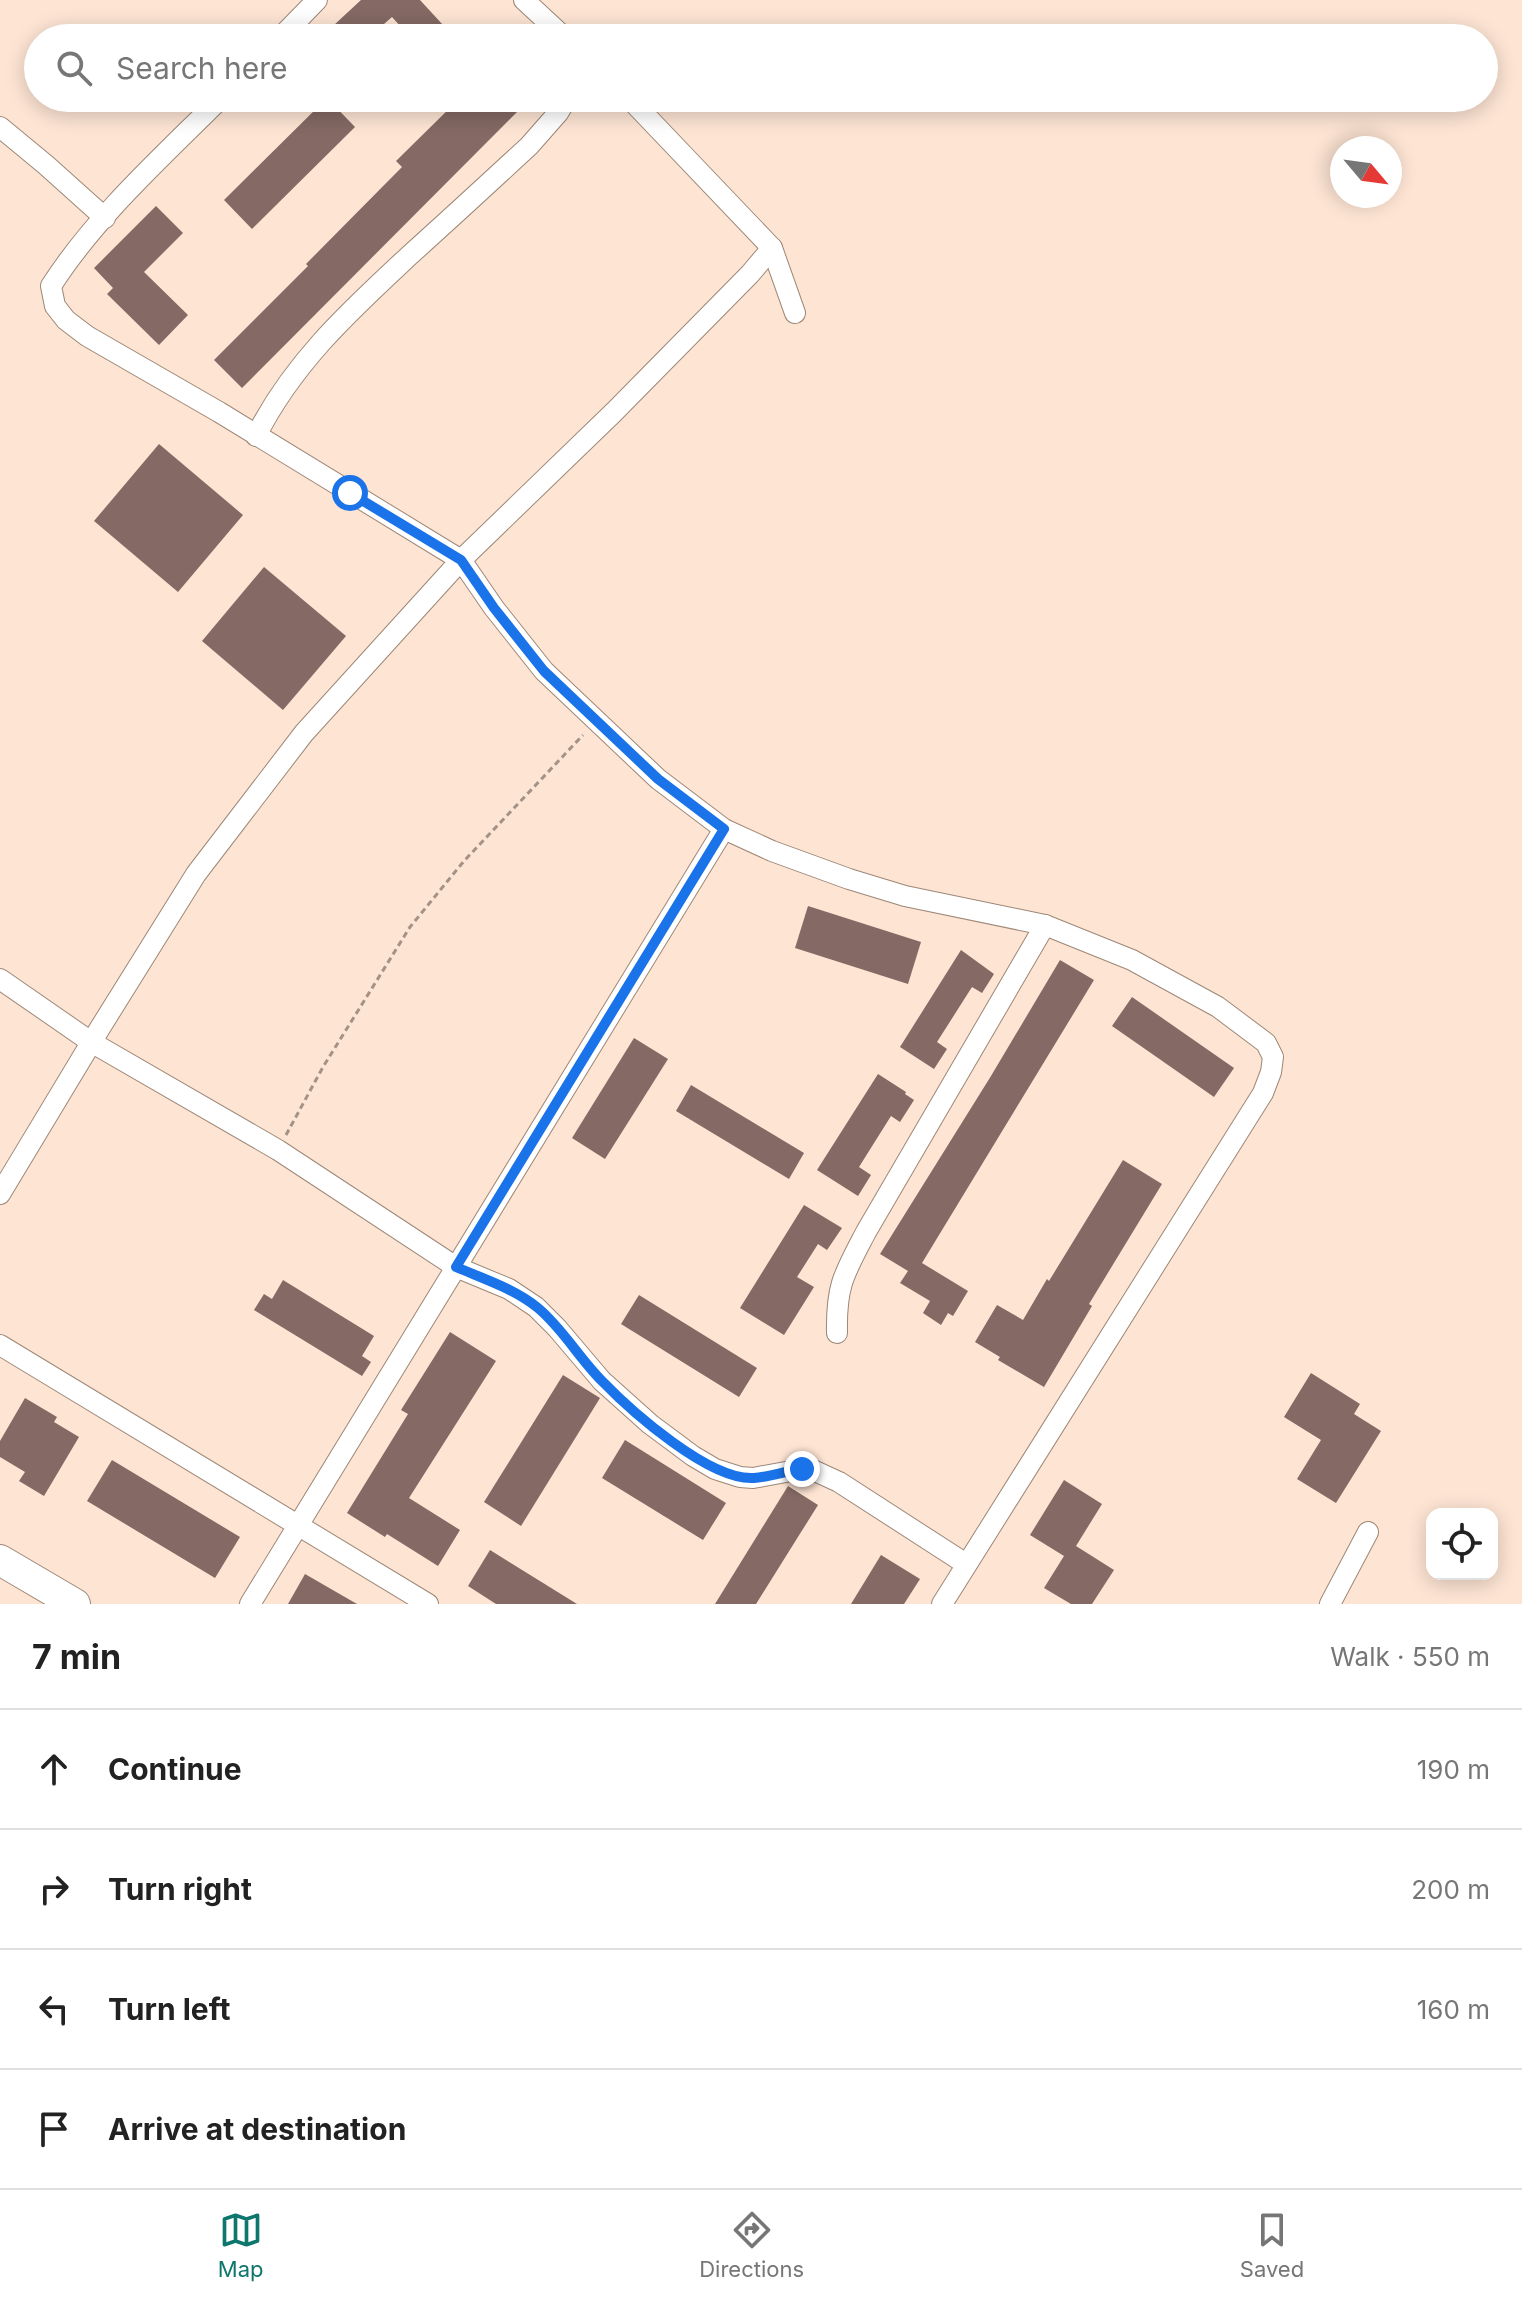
<!DOCTYPE html>
<meta charset="utf-8">
<style>
body{margin:0;font-family:Inter,sans-serif;background:#f6f6f6;color:#222}
.controls{position:absolute;right:24px;bottom:24px;display:grid;overflow:hidden;border-radius:16px;box-shadow:0 4px 20px #0003}
.controls button{width:72px;height:72px;display:grid;place-items:center;padding:0;border:0;border-bottom:2px solid #e0e0e0;background:#fff;color:#222;font:40px sans-serif}
.compass{position:absolute;left:1330px;top:136px;width:72px;height:72px;border-radius:50%;background:#fff;box-shadow:0 4px 20px #0003;rotate:119deg}
.stop{position:absolute;width:24px;height:24px;margin:-18px;border:6px solid #1a73e8;border-radius:50%;background:#fff}
.stop.end{background:#1a73e8;border-color:#fff;box-shadow:0 2px 8px #0008}
.list{margin:0;padding:0;list-style:none}
h2{display:flex;justify-content:space-between;align-items:center;height:104px;margin:0;padding:0 32px;font-size:34px}
h2 small{font-size:26px;font-weight:400;color:#767676}
.list li{display:grid;grid-template-columns:52px 1fr auto;gap:24px;align-items:center;box-sizing:border-box;height:120px;padding:0 32px;border-top:2px solid #e0e0e0}
.list b{display:block;font-size:30px;white-space:nowrap}
.list em{font-size:26px;font-style:normal;color:#767676}
.icon{flex:none;width:44px;height:44px;fill:none;stroke:currentColor;stroke-width:2;stroke-linecap:round;stroke-linejoin:round}
.map{position:relative;flex:none;width:1522px;height:1604px;overflow:hidden}
.search{position:absolute;background:#fff;box-shadow:0 4px 20px #0003;left:24px;right:24px;top:24px;height:88px;display:flex;align-items:center;gap:20px;box-sizing:border-box;padding:0 28px;border-radius:44px;color:#767676;font-size:30px}
.sheet{height:584px;background:#fff}
nav{display:flex;justify-content:space-around;align-items:center;box-sizing:border-box;height:112px;border-top:2px solid #e0e0e0;background:#fff;font-size:22px;color:#767676}
nav a{display:grid;justify-items:center;gap:4px}
nav .on{color:#0f766e}
.map>svg:first-child{display:block}
.building{fill:#846964}
.lines{fill:none;stroke-linecap:round;stroke-linejoin:round}
.street-casing{stroke:#9d8777;stroke-width:22}
.secondary-casing{stroke:#9d8777;stroke-width:32}
.path{stroke:#a49286;stroke-width:3;stroke-dasharray:6 4;stroke-linecap:butt}
.street{stroke:#fff;stroke-width:20}
.secondary{stroke:#fff;stroke-width:30}
.route{stroke:#1a73e8;stroke-width:10}
</style>
<div class="map">
<svg width="1522" height="1604" viewBox="0 0 1522 1604">
<rect width="100%" height="100%" fill="#fde4d3"/>
<g class="building">
<polygon points="361,0 420,0 455,38 411,38 392,17 368,38 320,38"/>
<polygon points="327,98 355,127 252,229 224,200"/>
<polygon points="460,98 503,98 517,112 242,388 214,360 308,266 306,264 402,167 396,161"/>
<polygon points="156,206 183,233 144,272 188,315 159,345 107,294 113,288 94,268"/>
<polygon points="159,444 243,515 178,592 94,521"/>
<polygon points="264,567 346,636 283,710 202,641"/>
<polygon points="808,906 921,942 908,984 795,948"/>
<polygon points="961,950 994,974 982,993 972,987 937,1042 947,1049 934,1069 900,1047"/>
<polygon points="1060,960 1094,980 922,1263 968,1291 953,1316 948,1313 941,1325 923,1313 930,1301 900,1283 908,1271 880,1254 991,1076"/>
<polygon points="1132,997 1234,1068 1214,1097 1112,1026"/>
<polygon points="634,1038 668,1059 605,1159 572,1138"/>
<polygon points="878,1074 906,1092 905,1094 914,1100 900,1122 891,1116 859,1167 871,1175 858,1196 817,1170"/>
<polygon points="691,1085 804,1153 789,1179 676,1111"/>
<polygon points="1123,1160 1162,1184 1089,1304 1092,1306 1044,1387 998,1360 1000,1357 975,1342 997,1305 1023,1320 1047,1279 1049,1281"/>
<polygon points="804,1205 842,1228 827,1250 818,1244 797,1277 814,1287 784,1335 740,1308"/>
<polygon points="283,1280 374,1336 362,1356 371,1362 362,1376 254,1310 264,1294 272,1299"/>
<polygon points="639,1295 757,1368 739,1397 621,1324"/>
<polygon points="450,1332 496,1361 409,1498 460,1530 438,1566 387,1534 385,1537 347,1513 408,1414 401,1410"/>
<polygon points="1311,1373 1360,1404 1354,1414 1381,1431 1336,1503 1297,1479 1321,1440 1284,1417"/>
<polygon points="563,1375 600,1398 521,1526 484,1502"/>
<polygon points="25,1398 57,1417 54,1422 79,1437 44,1496 19,1481 25,1472 0,1457 0,1441"/>
<polygon points="625,1440 726,1503 703,1540 602,1478"/>
<polygon points="112,1460 240,1537 215,1578 87,1501"/>
<polygon points="1064,1480 1102,1504 1076,1546 1114,1570 1092,1604 1071,1604 1044,1588 1064,1556 1030,1535"/>
<polygon points="788,1486 818,1505 756,1604 715,1604"/>
<polygon points="490,1550 577,1604 496,1604 468,1586"/>
<polygon points="881,1555 920,1579 904,1604 851,1604"/>
<polygon points="305,1574 357,1604 288,1604"/>
</g>
<g class="lines">
<defs>
<g id="street">
<polyline points="524,0 565,38"/>
<polyline points="280,38 317,0"/>
<path d="M221 98C163 156 95 217 51 286L55 306 66 320 87 336 219 412 461 560 494 608 544 671 658 779 724 829 772 851 849 879 905 896 1045 925 1132 960 1218 1007 1266 1043 1273 1057 1271 1072 1263 1093 942 1604"/>
<polyline points="629,98 772,248 795,313"/>
<polyline points="0,127 46,165 105,218"/>
<path d="M256 436C294 361 351 310 411 254 451 218 490 182 529 146L558 113 567 98"/>
<polyline points="0,979 91,1042 278,1150 456,1267 509,1289 536,1307 557,1328 602,1381 650,1424 693,1456 715,1469 740,1477 753,1478 802,1469 815,1471 839,1482 966,1564"/>
<polyline points="0,1194 100,1028 196,874 304,733 461,560 614,412 750,274 772,248"/>
<path d="M837 1333C836 1285 844 1274 866 1232L1045 925"/>
<polyline points="0,1345 428,1604"/>
<polyline points="250,1604 724,829"/>
<polyline points="1330,1604 1368,1532"/>
</g>
<polyline id="secondary" points="0,1560 75,1604"/>
</defs>
<use href="#street" class="street-casing"/>
<use href="#secondary" class="secondary-casing"/>
<polyline class="path" points="286,1135 323,1067 410,927 464,861 583,735"/>
<use href="#street" class="street"/>
<use href="#secondary" class="secondary"/>
</g>
<g class="lines">
<path class="route" d="M350 493 461 560 494 608 544 671 658 779 724 829 456 1267C484 1279 515 1289 538 1308 563 1329 579 1358 602 1381 632 1412 710 1481 754 1478 769 1477 786 1471 802 1469"/>
</g>
</svg>
<div class="controls">
<button><svg class="icon" aria-label="locate" viewBox="0 0 24 24"><circle cx="12" cy="12" r="6"/><path d="M12 2v4M12 18v4M2 12h4M18 12h4"/></svg></button>
</div>
<svg class="compass" viewBox="-18 -18 36 36"><path d="M0-13l5 13h-10z" fill="#e53935"/><path d="M0 13l5-13h-10z" fill="#767676"/></svg>
<div class="stop" style="left:350px;top:493px"></div>
<div class="stop end" style="left:802px;top:1469px"></div>
<div class="search"><svg class="icon" aria-label="search" viewBox="0 0 24 24"><circle cx="10" cy="10" r="6"/><path d="M15 15l6 6"/></svg>Search here</div>
</div>
<section class="sheet">
<h2>7 min<small>Walk · 550 m</small></h2>
<ul class="list">
<li><svg class="icon" aria-label="ahead" viewBox="0 0 24 24"><path d="M12 20V5M6 11l6-6 6 6"/></svg><div><b>Continue</b></div><em>190 m</em></li>
<li><svg class="icon" aria-label="right" viewBox="0 0 24 24"><path d="M7 20v-9h11M14 6l5 5-5 5"/></svg><div><b>Turn right</b></div><em>200 m</em></li>
<li><svg class="icon" aria-label="left" viewBox="0 0 24 24"><path d="M17 20v-9H6M10 6l-5 5 5 5"/></svg><div><b>Turn left</b></div><em>160 m</em></li>
<li><svg class="icon" aria-label="arrive" viewBox="0 0 24 24"><path d="M6 21V4h12l-3 4 3 4H6"/></svg><div><b>Arrive at destination</b></div></li>
</ul>
</section>
<nav>
<a class="on"><svg class="icon" aria-label="map" viewBox="0 0 24 24"><path d="M3 6l6-2 6 2 6-2v14l-6 2-6-2-6 2zM9 4v14M15 6v14"/></svg>Map</a>
<a><svg class="icon" aria-label="directions" viewBox="0 0 24 24"><path d="M12 3l9 9-9 9-9-9zM9 14v-3h6M13 9l2 2-2 2"/></svg>Directions</a>
<a><svg class="icon" aria-label="saved" viewBox="0 0 24 24"><path d="M7 4h10v16l-5-4-5 4z"/></svg>Saved</a>
</nav>
